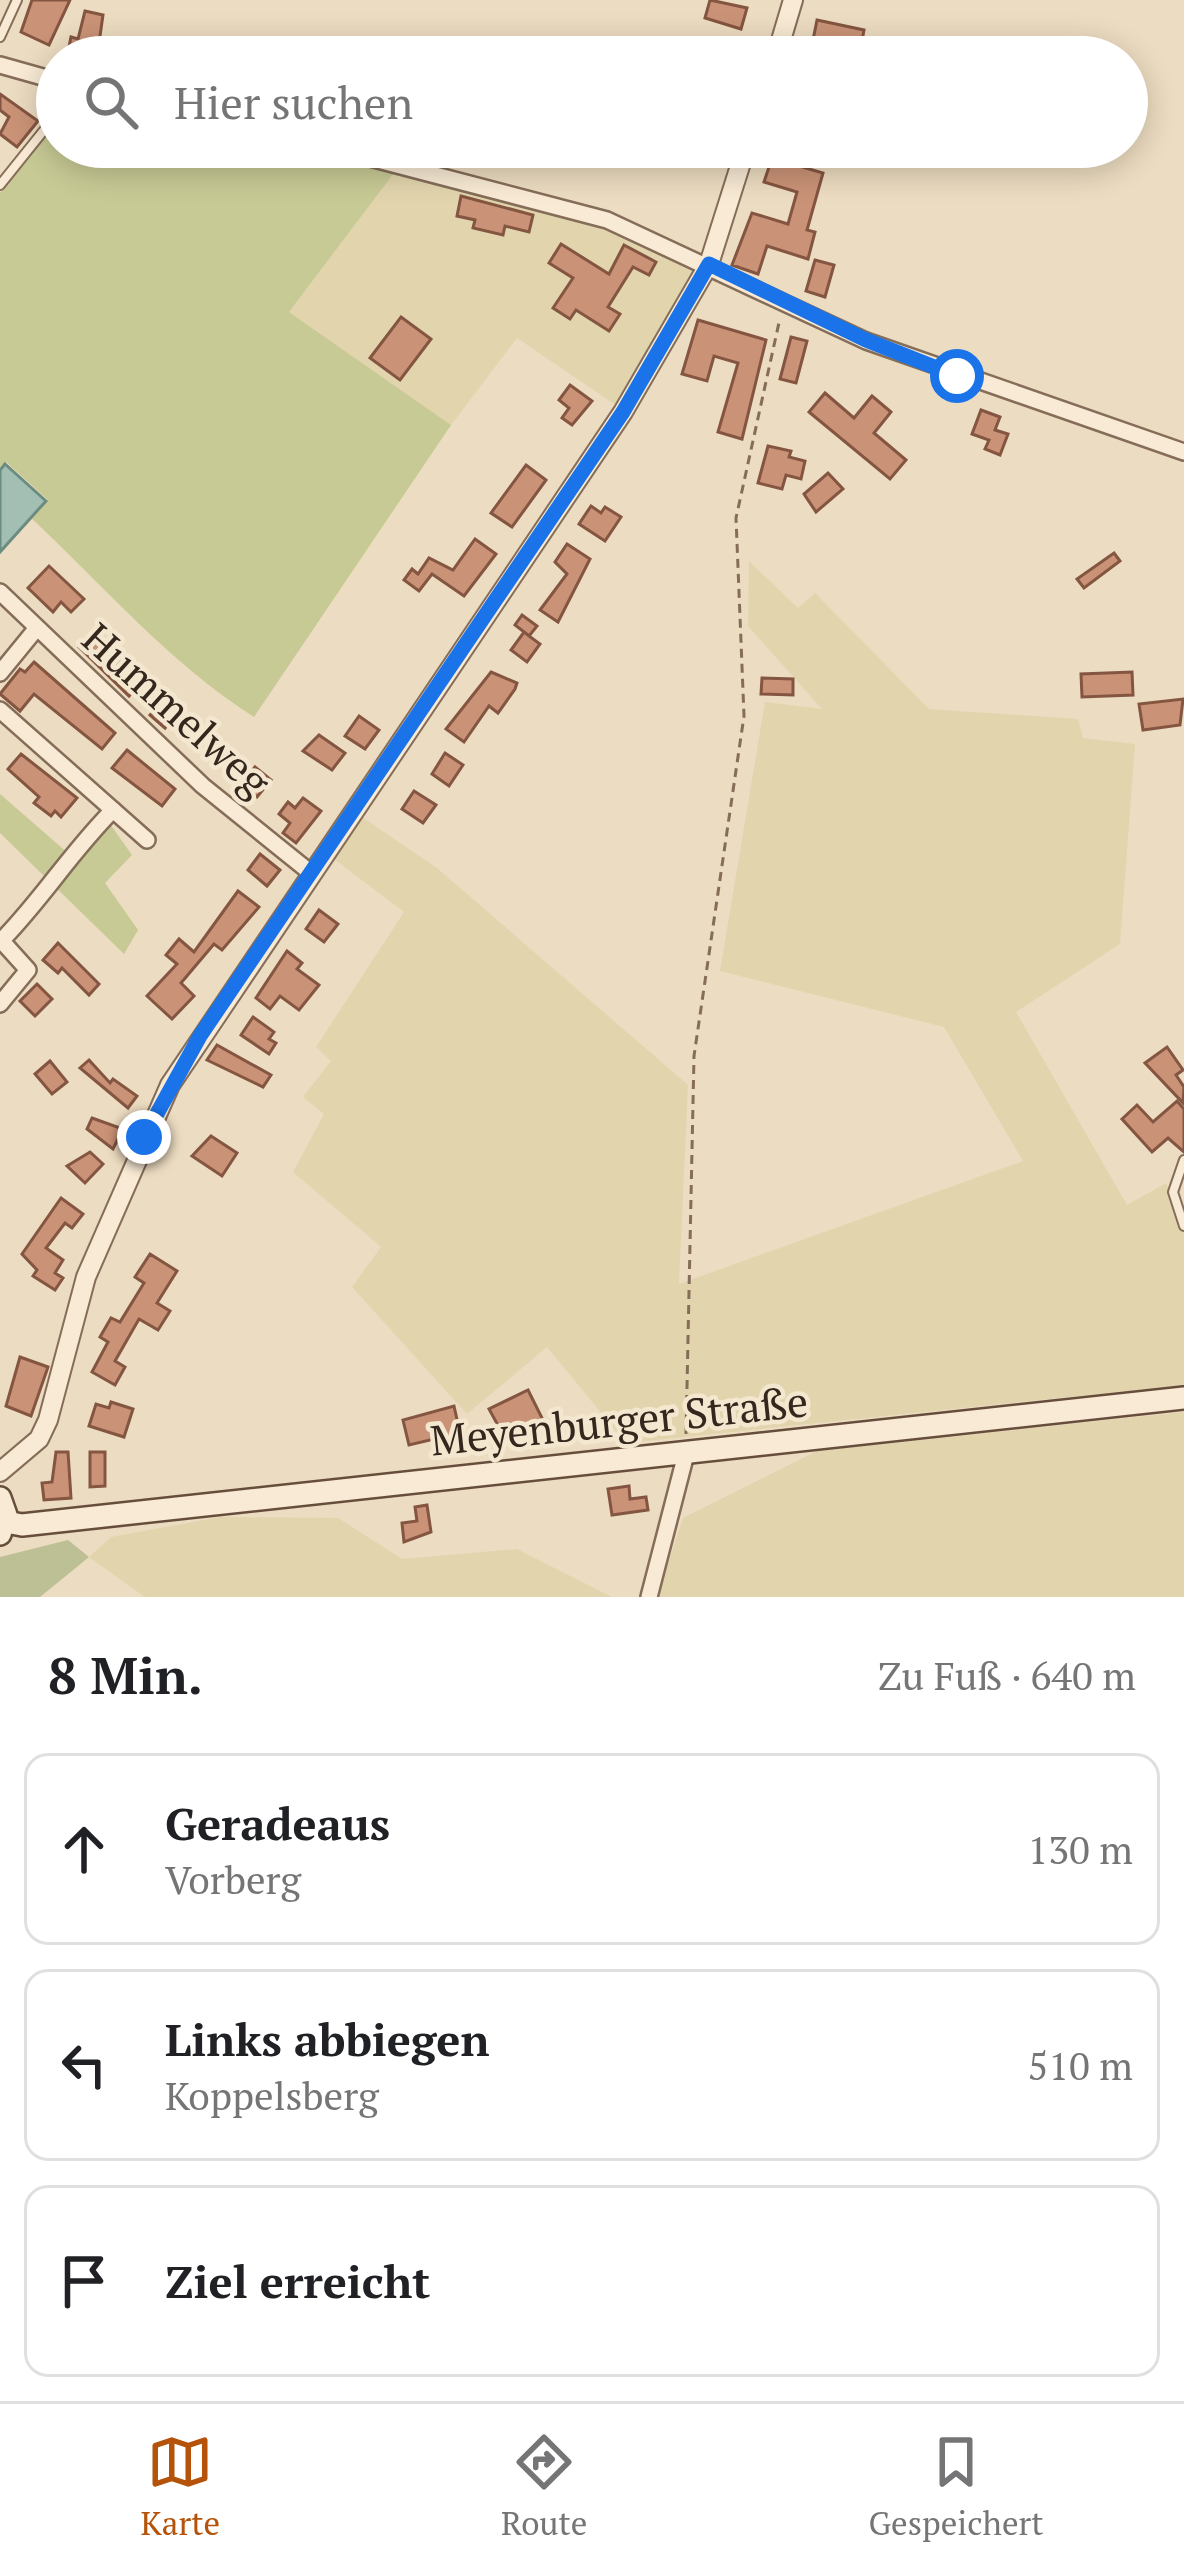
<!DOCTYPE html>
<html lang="de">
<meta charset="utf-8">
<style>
body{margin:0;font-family:"PT Serif",serif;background:#f2f2f2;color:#202124}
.stop{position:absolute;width:36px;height:36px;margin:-27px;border:9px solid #1a73e8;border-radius:50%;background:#fff}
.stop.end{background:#1a73e8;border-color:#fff;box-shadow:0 3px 12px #0008}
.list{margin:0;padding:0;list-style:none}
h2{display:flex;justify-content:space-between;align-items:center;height:156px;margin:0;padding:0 48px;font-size:51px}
h2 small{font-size:39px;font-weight:400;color:#757577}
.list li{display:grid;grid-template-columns:78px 1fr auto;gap:36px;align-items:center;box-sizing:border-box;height:192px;margin:0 24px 24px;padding:0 24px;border:3px solid #e0e0e0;border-radius:24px}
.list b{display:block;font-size:45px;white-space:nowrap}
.list p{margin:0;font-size:39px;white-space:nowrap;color:#757577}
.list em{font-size:39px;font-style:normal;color:#757577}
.icon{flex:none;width:66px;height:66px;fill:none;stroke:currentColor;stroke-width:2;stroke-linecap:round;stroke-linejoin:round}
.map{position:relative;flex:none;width:1184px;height:1597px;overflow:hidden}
.search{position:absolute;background:#fff;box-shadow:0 6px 30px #0003;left:36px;right:36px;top:36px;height:132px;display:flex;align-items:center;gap:30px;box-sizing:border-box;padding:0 42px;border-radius:66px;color:#757577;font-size:45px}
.sheet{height:804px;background:#fff}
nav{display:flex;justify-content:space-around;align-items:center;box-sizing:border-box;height:168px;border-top:3px solid #e0e0e0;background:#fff;font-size:33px;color:#757577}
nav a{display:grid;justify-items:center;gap:6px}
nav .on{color:#b45309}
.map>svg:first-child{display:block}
.farmland{fill:#e2d5ae}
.green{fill:#c8ca95}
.cemetery{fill:#bdbf94}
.water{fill:#a3bfb4;stroke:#6b8c81;stroke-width:3}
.building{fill:#ca9377;stroke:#845540;stroke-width:3}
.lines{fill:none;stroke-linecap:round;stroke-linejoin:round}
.service-casing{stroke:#856d59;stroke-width:12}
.minor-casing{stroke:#856d59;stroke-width:20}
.tertiary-casing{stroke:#856d59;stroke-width:22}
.secondary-casing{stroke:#674e3c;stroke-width:26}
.path{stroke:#856d59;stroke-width:3;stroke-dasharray:9 6;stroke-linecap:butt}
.service{stroke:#f8ead4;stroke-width:8}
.minor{stroke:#f8ead4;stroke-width:15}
.tertiary{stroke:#f8ead4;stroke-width:18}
.secondary{stroke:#f8ead4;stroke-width:21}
.route{stroke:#1a73e8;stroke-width:15}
.labels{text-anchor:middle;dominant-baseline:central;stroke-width:9;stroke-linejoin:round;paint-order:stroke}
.street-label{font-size:42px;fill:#35271d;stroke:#f4e7d0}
</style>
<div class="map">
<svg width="1184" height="1597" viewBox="0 0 1184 1597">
<rect width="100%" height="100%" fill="#ecdcc1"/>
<g class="farmland">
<polygon points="394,173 543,206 703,266 620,408 517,338 451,425 289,312"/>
<polygon points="749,561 798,608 815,593 929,709 1078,719 1083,738 1135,744 1120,944 1016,1012 1127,1205 1166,1183 1184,1229 1184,1385 626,1443 547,1347 467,1414 352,1287 381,1247 293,1172 324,1114 303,1097 331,1061 316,1047 404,912 334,859 362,817 437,868 688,1085 679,1284 1023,1161 944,1027 720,971 765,702 822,709 748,626"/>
<polygon points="1184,1412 1184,1597 657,1597 683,1518 817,1451"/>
<polygon points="220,1517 338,1518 402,1559 517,1549 612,1597 145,1597 89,1557 111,1537"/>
</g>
<g class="green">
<path d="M57 122V147H282L394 173 289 312 451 425 254 717C169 663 105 587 32 519L48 500 6 462 0 467V193Z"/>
<polygon points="0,794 77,861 110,824 132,855 105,883 138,930 124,954 0,833"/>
</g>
<polygon class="cemetery" points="68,1540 89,1557 40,1597 0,1597 0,1557"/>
<polygon class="water" points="5,464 46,501 0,552 0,470"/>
<g class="building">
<polygon points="32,0 70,0 49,45 21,32"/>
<polygon points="710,0 747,8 741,29 705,18"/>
<polygon points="85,11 103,15 97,57 68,52 71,37 78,39"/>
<polygon points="817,20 864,30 859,57 813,49 812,57 791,57 795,42 812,45"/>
<polygon points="0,94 38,121 17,147 0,134 9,117 0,110"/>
<polygon points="772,158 823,173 807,230 815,232 808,259 767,246 758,274 732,265 752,213 788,224 797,192 764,182"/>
<polygon points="461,196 533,215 529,232 505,226 503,235 473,228 475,220 457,216"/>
<polygon points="561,244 609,274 624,245 656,262 649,275 633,267 608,307 620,314 609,331 576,310 570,319 553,308 573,278 549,263"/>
<polygon points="815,260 834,265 825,297 806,291"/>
<polygon points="401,317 431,339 400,380 370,358"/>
<polygon points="698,320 766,340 742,439 718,432 738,363 714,356 707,381 682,374"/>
<polygon points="791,337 807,341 796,383 780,379"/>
<polygon points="570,385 592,401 572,425 562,418 569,408 559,400"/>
<polygon points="825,393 854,418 872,396 891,412 874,433 906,460 890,479 809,412"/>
<polygon points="981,410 1000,417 995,430 1008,434 1000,455 985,449 989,440 972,434"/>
<polygon points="768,446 791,451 789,457 805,461 801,479 786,475 782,489 758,483"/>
<polygon points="526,465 546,480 512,527 491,513"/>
<polygon points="828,473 843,489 816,512 804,494"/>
<polygon points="591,506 601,513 605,507 621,517 605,541 579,524"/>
<polygon points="475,539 496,554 464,596 432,574 419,591 404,580 412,569 418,574 429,558 453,570"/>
<polygon points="567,544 590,559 558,622 540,610 567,574 555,562"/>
<polygon points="1114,553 1120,561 1084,588 1077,579"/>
<polygon points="49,566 84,599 71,612 61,602 53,612 28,588"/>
<polygon points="522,615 537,626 529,636 540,644 527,662 511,650 524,632 528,635 515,625"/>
<polygon points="94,630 144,680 129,696 79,647"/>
<polygon points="34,662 115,733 102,749 34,694 20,711 0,694 20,669 25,672"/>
<polygon points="491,672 517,683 515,689 498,713 489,706 464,742 446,729"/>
<polygon points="1132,672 1133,695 1082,697 1081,674"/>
<polygon points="762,678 793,679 793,695 761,694"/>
<polygon points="165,697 180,710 165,728 150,715"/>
<polygon points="1183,699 1180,725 1143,730 1139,704"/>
<polygon points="359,716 379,730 365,749 345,736"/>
<polygon points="319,735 345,753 332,770 303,751"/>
<polygon points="127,750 175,789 162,806 112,768"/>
<polygon points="445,753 463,765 449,786 432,774"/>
<polygon points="21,754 77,798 61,817 55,811 51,816 34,803 39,797 8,769"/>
<polygon points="255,767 271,780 257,797 241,785"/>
<polygon points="414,791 436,805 423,823 402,809"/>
<polygon points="303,798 321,811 296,843 283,833 290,823 279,814 288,802 295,808"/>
<polygon points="260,854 280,870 267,886 248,870"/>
<polygon points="238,891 259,907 222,950 214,944 181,983 194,996 172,1019 147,996 177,964 166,955 179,939 194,952"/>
<polygon points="319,910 338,924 324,942 306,929"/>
<polygon points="58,943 99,984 89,995 62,968 58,973 43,960"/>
<polygon points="287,951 302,963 297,969 319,985 299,1010 280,996 270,1009 256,998"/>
<polygon points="37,984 52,999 35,1016 20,1001"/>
<polygon points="253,1017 274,1032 269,1039 276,1043 269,1054 241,1035"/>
<polygon points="217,1045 271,1075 263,1087 207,1060"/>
<polygon points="1167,1047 1183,1070 1176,1075 1184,1087 1183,1103 1145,1063"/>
<polygon points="89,1060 110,1083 113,1079 137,1096 128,1108 80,1068"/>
<polygon points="50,1061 67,1082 52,1094 35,1074"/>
<polygon points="1177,1101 1184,1109 1184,1152 1168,1138 1152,1152 1122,1119 1137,1105 1153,1122"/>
<polygon points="92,1118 123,1129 113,1149 87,1129"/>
<polygon points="211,1136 237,1153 222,1176 192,1156"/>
<polygon points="90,1152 103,1164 85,1183 67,1166"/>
<polygon points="61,1198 83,1214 72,1228 65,1223 46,1248 63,1260 55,1273 63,1278 55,1290 33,1276 37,1270 22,1254"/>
<polygon points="150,1254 177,1271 157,1303 170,1311 158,1330 139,1319 115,1361 125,1367 115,1385 92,1372 108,1342 100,1337 111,1318 120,1322 144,1283 135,1277"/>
<polygon points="20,1357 48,1367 31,1416 6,1406"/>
<polygon points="528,1390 543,1420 516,1434 511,1424 500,1429 489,1409"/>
<polygon points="111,1402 133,1409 124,1437 89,1426 96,1404 109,1408"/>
<polygon points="454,1406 460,1433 409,1445 403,1420"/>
<polygon points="56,1452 68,1452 71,1498 44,1500 42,1483 52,1482"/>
<polygon points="90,1452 105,1452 105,1486 90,1487"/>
<polygon points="629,1486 630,1499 646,1497 648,1510 612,1515 608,1489"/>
<polygon points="427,1505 431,1532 404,1542 402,1523 417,1521 415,1507"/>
</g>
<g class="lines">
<defs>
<g id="service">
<polyline points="0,37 17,0"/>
<polyline points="0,185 57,114"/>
<polyline points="1184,1160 1173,1192 1184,1226"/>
</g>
<g id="minor">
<polyline points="0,65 57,81"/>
<polyline points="328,147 607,220 866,341 1184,452"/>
<polyline points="0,592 203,786 311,873"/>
<polyline points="0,673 36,629"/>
<polyline points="0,710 147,840"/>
<polyline points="0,939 28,970 0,1004"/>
<path d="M2 940C43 898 71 852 113 810"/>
<polyline points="649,1597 686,1454"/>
</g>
<g id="tertiary">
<polyline points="776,57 793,0"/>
<polyline points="0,1472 39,1439 48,1420 86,1277 170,1085 623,412 709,264 746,147"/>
</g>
<g id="secondary">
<polyline points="0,1498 6,1515 0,1534"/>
<polyline points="6,1522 22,1525 1184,1398"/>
</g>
</defs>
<use href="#service" class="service-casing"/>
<use href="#minor" class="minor-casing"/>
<use href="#tertiary" class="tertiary-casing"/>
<use href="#secondary" class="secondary-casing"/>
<polyline class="path" points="686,1434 694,1056 744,716 736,518 780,318"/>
<use href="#service" class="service"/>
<use href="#minor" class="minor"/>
<use href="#tertiary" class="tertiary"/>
<use href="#secondary" class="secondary"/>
</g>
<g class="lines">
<polyline class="route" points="144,1137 200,1036 623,412 709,264 866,340 957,376"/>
</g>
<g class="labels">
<g class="street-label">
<text transform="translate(177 709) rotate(42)">Hummelweg</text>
<text transform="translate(619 1420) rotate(-6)">Meyenburger Straße</text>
</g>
</g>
</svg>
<div class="stop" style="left:957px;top:376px"></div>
<div class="stop end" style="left:144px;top:1137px"></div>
<div class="search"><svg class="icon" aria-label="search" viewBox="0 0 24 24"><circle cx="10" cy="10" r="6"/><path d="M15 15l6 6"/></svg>Hier suchen</div>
</div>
<section class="sheet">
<h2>8 Min.<small>Zu Fuß · 640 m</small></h2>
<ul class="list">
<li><svg class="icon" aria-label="ahead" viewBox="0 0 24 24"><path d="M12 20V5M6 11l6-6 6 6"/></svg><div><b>Geradeaus</b><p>Vorberg</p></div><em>130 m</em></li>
<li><svg class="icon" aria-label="left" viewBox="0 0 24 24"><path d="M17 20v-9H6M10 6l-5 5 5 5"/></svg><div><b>Links abbiegen</b><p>Koppelsberg</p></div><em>510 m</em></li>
<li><svg class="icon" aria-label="arrive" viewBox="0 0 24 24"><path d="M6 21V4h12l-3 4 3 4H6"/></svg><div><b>Ziel erreicht</b></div></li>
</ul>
</section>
<nav>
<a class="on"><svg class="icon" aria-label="map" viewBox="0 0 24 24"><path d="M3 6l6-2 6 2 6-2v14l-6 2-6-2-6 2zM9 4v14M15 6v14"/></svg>Karte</a>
<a><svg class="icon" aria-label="directions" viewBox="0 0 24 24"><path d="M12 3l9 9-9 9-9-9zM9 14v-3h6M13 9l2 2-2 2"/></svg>Route</a>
<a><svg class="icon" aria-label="saved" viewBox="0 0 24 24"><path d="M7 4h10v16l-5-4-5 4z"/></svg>Gespeichert</a>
</nav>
